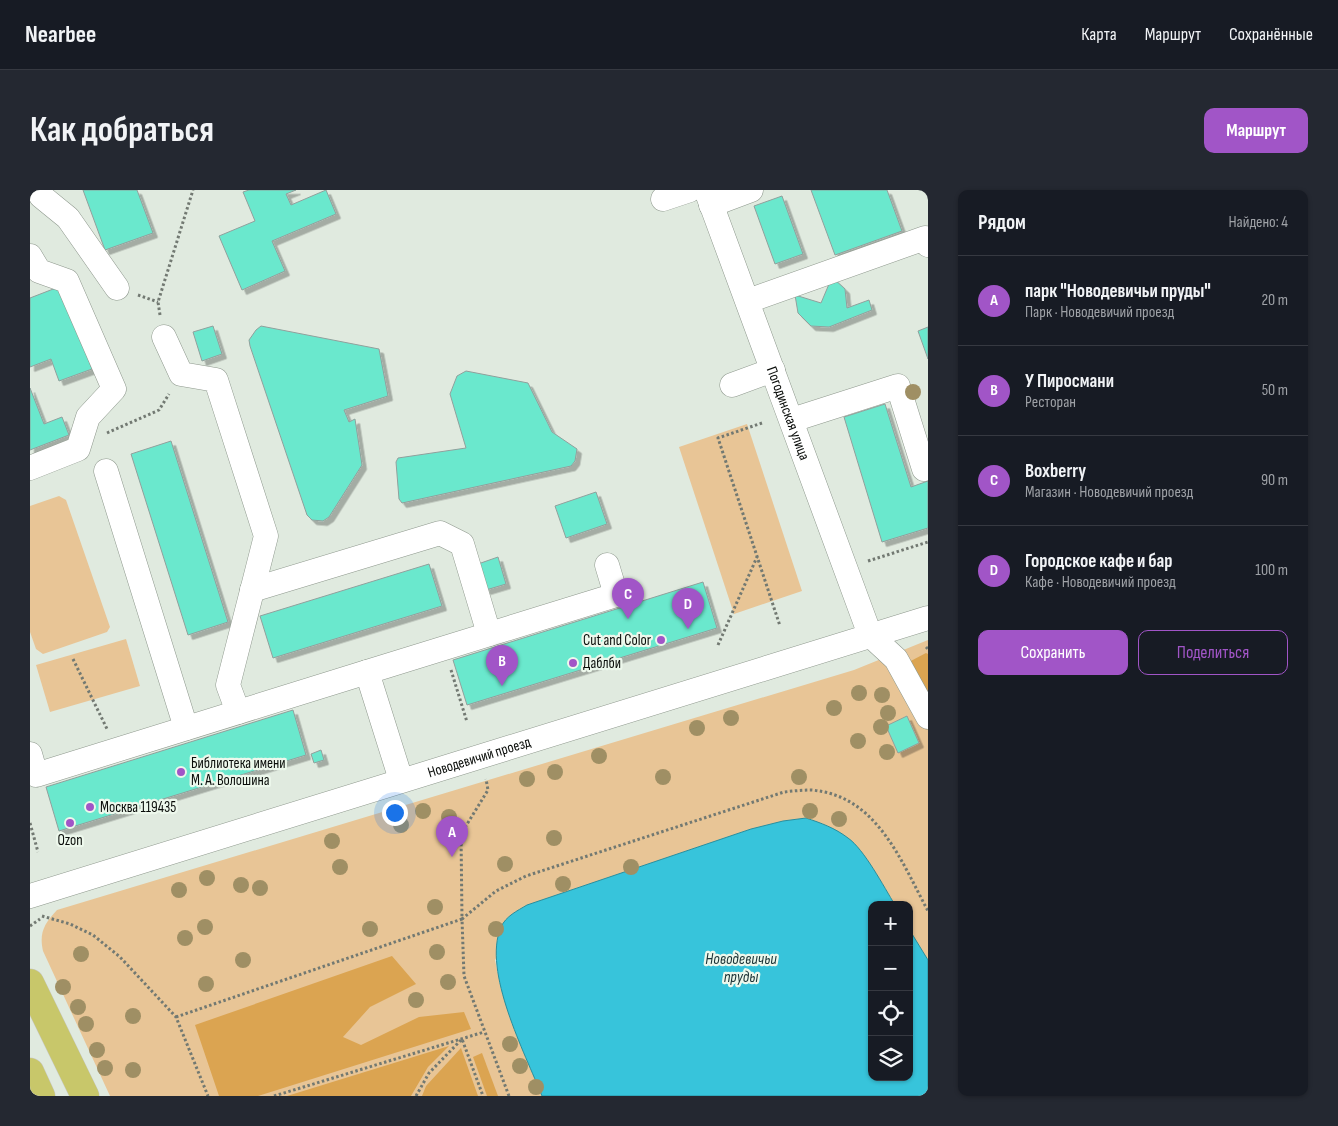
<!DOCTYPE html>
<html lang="ru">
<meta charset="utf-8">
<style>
body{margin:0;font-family:"Sofia Sans Condensed",sans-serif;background:#242831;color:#f1f3f6}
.controls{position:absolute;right:15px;bottom:15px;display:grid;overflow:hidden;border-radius:10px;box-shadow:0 1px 4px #0004}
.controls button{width:45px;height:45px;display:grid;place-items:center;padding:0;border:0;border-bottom:1px solid #363941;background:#171b24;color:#f1f3f6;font:25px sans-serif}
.you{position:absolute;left:364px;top:622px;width:18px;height:18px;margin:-12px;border:4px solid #fff;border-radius:50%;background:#1a73e8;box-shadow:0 0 0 8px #1a73e833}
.badge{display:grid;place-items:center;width:32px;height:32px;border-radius:50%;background:#a155c7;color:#fff;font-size:16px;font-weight:700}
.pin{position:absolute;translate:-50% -41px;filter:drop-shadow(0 1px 2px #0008)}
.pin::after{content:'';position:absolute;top:26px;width:18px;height:15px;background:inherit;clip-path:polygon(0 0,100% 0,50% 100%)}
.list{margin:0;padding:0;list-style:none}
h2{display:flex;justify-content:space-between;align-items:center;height:65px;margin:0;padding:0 20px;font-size:21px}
h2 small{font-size:16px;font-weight:400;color:#9ea1a6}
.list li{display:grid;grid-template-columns:32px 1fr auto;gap:15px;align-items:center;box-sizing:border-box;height:90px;padding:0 20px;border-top:1px solid #363941}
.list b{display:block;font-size:19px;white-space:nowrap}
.list p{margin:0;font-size:16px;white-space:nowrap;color:#9ea1a6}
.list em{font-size:16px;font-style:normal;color:#9ea1a6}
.actions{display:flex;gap:10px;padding:15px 20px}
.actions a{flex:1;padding:11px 0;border:1px solid #a155c7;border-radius:10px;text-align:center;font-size:18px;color:#a155c7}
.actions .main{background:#a155c7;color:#fff}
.icon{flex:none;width:28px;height:28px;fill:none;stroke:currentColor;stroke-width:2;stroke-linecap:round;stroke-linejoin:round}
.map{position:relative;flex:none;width:898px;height:906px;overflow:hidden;border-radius:10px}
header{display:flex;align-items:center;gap:30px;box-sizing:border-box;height:70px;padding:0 25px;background:#171b24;border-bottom:1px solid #363941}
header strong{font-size:24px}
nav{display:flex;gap:28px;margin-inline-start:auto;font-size:18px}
.intro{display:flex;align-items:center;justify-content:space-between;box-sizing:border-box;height:120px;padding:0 30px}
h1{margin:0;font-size:35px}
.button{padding:12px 22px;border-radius:10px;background:#a155c7;color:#fff;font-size:18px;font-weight:700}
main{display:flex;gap:30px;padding:0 30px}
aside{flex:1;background:#171b24;border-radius:10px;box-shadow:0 1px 4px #0004}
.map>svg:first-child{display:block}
.green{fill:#e8c596}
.forest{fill:#dba451}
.water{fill:#37c4db;stroke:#298d9c}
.building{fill:#6be8cd;stroke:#90a09c;filter:url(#shadow)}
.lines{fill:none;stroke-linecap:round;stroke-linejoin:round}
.minor-casing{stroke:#8e988d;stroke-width:25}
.major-casing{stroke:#c9cac9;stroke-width:29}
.path{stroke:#727972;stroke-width:3;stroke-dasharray:2.5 2.5;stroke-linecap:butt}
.minor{stroke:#fff;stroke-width:24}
.major{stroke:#c8c76a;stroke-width:28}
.tree{fill:#9f8f64}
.poi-dot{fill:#a155c7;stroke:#edf8ec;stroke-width:2}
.labels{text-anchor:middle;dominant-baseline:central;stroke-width:4.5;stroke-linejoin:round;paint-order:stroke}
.street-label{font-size:15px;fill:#090c09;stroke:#edf8ec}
.poi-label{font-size:15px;fill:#090c09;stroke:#edf8ec;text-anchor:start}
.water-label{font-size:16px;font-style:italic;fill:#1a3135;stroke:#edf8ec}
</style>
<header>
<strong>Nearbee</strong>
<nav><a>Карта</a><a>Маршрут</a><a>Сохранённые</a></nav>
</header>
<div class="intro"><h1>Как добраться</h1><a class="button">Маршрут</a></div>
<main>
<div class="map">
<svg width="898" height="906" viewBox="0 0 898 906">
<defs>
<filter id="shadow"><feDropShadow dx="4.5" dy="4.5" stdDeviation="0" flood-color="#0004"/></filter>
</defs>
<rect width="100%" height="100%" fill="#e0eadf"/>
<g class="green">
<polygon points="717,234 772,401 704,424 649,257"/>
<polygon points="29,306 36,310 80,437 77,442 13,464 6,459 0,442 0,316"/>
<polygon points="96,449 110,496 20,522 6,475"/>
<path d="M898 450V770L879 739V715H865L846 684 776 628 753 631 721 639 497 715 465 770 471 798 512 906H80L13 761C9 743 14 734 27 720L824 480Z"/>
</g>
<g class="forest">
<polygon points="896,463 898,464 898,516 875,474"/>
<polygon points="362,766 386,794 340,817 313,847 331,855 389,827 434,822 441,839 228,906 189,906 165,835"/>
<polygon points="419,856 398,877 381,906 257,906"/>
<polygon points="431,858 448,906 392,906 396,896"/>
<polygon points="452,863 468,906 457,906 443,867"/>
</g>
<path class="water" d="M776 628C791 633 805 638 818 648 834 659 854 697 865 715H842V887H879V739L898 770V906H512C495 863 452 781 471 737 476 726 487 721 497 715L721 639 753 631Z"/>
<g class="building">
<polygon points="53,0 107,0 123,43 75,60"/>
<polygon points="219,0 266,0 256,4 261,15 296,0 306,24 242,51 255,81 212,100 189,46 225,31 213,2"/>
<polygon points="781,0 857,0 872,41 805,65"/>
<polygon points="752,6 773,64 745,74 724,16"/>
<polygon points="802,87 815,99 817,118 839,110 842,120 799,137 781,136 768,123 765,105 791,113"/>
<polygon points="31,96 62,179 29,191 21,169 0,177 0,108"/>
<polygon points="183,136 192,164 172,171 163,142"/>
<polygon points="231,136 349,159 358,206 314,220 319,232 325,229 332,275 299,327 293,331 282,330 277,325 220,156 219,150 226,140"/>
<polygon points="898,137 898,169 888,141"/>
<polygon points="436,181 498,193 522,242 547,259 545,271 541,276 372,313 369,309 366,272 368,268 436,258 420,204 427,186"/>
<polygon points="0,198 14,234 32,227 39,245 0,260"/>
<polygon points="855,214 881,297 898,291 898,338 852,352 814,227"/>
<polygon points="141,251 198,432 158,445 101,264"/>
<polygon points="566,302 577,334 536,348 525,316"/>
<polygon points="468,367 476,394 456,400 448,374"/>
<polygon points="399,374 412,416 243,468 230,426"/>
<polygon points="673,392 687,438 437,515 423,470"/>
<polygon points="263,520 276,565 29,641 16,597"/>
<polygon points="877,526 889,553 868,563 856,536"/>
<polygon points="291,560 294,570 284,573 281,564"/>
</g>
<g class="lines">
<defs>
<g id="minor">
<polyline points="9,0 11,6 38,28 87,98"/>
<path id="s1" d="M676 0 840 445 866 469 898 527"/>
<polyline points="633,9 660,0"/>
<polyline points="681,15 721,0"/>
<polyline points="0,66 9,81 37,91 84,199 58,227 48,259 0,278"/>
<polyline points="718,111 895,48 898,55"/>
<polyline points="134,147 151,184 186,190 236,346 198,495 208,522"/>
<polyline points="702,195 743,180"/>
<polyline points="762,230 868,196 894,279 898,278"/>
<polyline points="76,281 156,538"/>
<polyline points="222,400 410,343 432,354 459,444"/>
<polyline points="0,564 6,585 337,482"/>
<polyline points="371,590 337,482 586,405 577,375"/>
<path id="s2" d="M0 706 898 428"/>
</g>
<g id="major">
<polyline points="0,793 55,906"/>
<polyline points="0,882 11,906"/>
</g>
</defs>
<use href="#minor" class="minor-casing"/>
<use href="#major" class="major-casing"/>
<g class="path">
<polyline points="108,105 128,112"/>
<polyline points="130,125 128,112 163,0"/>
<polyline points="732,233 688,248 750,436"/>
<polyline points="77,243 129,220 139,204"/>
<polyline points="838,371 898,352"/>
<polyline points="688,455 727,367"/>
<polyline points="896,457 898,459"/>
<polyline points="43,469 77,539"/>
<polyline points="421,480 437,532"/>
<polyline points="0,633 8,662"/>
<polyline points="12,726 40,734 63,745 90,767 146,827 178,906"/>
<polyline points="0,736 10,729"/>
<polyline points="146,827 432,729 431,644 458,600 456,589"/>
<polyline points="244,906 454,842"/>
<polyline points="386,906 399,883 432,849 453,906"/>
<path d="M479 906 434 786 432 729 466 701 496 686 754 602C763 601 772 600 781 600 847 605 871 671 898 721"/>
</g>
<use href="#minor" class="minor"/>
<use href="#major" class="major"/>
</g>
<g class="tree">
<circle cx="883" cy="202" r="8"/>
<circle cx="829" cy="503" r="8"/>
<circle cx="852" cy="505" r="8"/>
<circle cx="804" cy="518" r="8"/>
<circle cx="858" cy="523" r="8"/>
<circle cx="701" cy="528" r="8"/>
<circle cx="851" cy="537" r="8"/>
<circle cx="667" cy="538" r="8"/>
<circle cx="828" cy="551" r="8"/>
<circle cx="857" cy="562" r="8"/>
<circle cx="569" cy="566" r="8"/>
<circle cx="525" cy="582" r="8"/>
<circle cx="633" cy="587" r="8"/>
<circle cx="769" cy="587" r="8"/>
<circle cx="497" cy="589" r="8"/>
<circle cx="393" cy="621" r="8"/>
<circle cx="780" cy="621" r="8"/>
<circle cx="419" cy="627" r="8"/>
<circle cx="809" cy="629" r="8"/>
<circle cx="371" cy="635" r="8"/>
<circle cx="524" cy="648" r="8"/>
<circle cx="302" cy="651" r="8"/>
<circle cx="475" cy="674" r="8"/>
<circle cx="310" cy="677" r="8"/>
<circle cx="601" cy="677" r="8"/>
<circle cx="177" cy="688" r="8"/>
<circle cx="533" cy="694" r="8"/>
<circle cx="211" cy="695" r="8"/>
<circle cx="230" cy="698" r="8"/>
<circle cx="149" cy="700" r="8"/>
<circle cx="405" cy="717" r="8"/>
<circle cx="175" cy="737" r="8"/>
<circle cx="340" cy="739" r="8"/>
<circle cx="466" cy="739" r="8"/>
<circle cx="155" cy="748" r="8"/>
<circle cx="407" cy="762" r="8"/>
<circle cx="51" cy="764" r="8"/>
<circle cx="213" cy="770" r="8"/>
<circle cx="418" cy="792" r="8"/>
<circle cx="176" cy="794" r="8"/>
<circle cx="33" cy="797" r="8"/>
<circle cx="386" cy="810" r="8"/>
<circle cx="48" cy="817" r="8"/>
<circle cx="103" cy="826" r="8"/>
<circle cx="56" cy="834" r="8"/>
<circle cx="480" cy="854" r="8"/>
<circle cx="67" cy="860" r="8"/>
<circle cx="490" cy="876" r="8"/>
<circle cx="75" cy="878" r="8"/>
<circle cx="103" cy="880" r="8"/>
<circle cx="506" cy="897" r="8"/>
</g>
<g class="poi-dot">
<circle cx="631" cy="450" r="5"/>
<circle cx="543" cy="473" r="5"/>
<circle cx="151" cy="582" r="5"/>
<circle cx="60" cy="617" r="5"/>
<circle cx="40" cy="633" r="5"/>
</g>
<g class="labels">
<g class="street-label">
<text stroke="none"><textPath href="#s1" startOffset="238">Погодинская улица</textPath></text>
<text stroke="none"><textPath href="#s2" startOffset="470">Новодевичий проезд</textPath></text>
</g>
<g class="poi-label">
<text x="621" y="450" text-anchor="end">Cut and Color</text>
<text x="553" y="473">Даблби</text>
<text x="161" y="573">Библиотека имени<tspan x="161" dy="17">М. А. Волошина</tspan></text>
<text x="70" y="617">Москва 119435</text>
<text x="40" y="650" text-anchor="middle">Ozon</text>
</g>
<g class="water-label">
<text x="711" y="769">Новодевичьи<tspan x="711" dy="18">пруды</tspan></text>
</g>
</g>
</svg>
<div class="controls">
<button>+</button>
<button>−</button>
<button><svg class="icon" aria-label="locate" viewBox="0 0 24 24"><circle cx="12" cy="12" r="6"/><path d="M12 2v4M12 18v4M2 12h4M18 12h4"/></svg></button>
<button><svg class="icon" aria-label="layers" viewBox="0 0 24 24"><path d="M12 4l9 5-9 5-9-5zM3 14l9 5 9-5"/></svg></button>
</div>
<div class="you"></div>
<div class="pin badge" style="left:422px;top:667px">A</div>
<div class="pin badge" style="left:472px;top:496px">B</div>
<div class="pin badge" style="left:598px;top:429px">C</div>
<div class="pin badge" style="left:658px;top:439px">D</div>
</div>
<aside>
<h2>Рядом<small>Найдено: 4</small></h2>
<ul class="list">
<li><span class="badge">A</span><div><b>парк &quot;Новодевичьи пруды&quot;</b><p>Парк · Новодевичий проезд</p></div><em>20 m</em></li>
<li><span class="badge">B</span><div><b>У Пиросмани</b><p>Ресторан</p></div><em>50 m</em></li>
<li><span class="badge">C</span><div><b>Boxberry</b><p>Магазин · Новодевичий проезд</p></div><em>90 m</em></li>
<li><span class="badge">D</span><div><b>Городское кафе и бар</b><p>Кафе · Новодевичий проезд</p></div><em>100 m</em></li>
</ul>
<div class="actions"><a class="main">Сохранить</a><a>Поделиться</a></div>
</aside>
</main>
